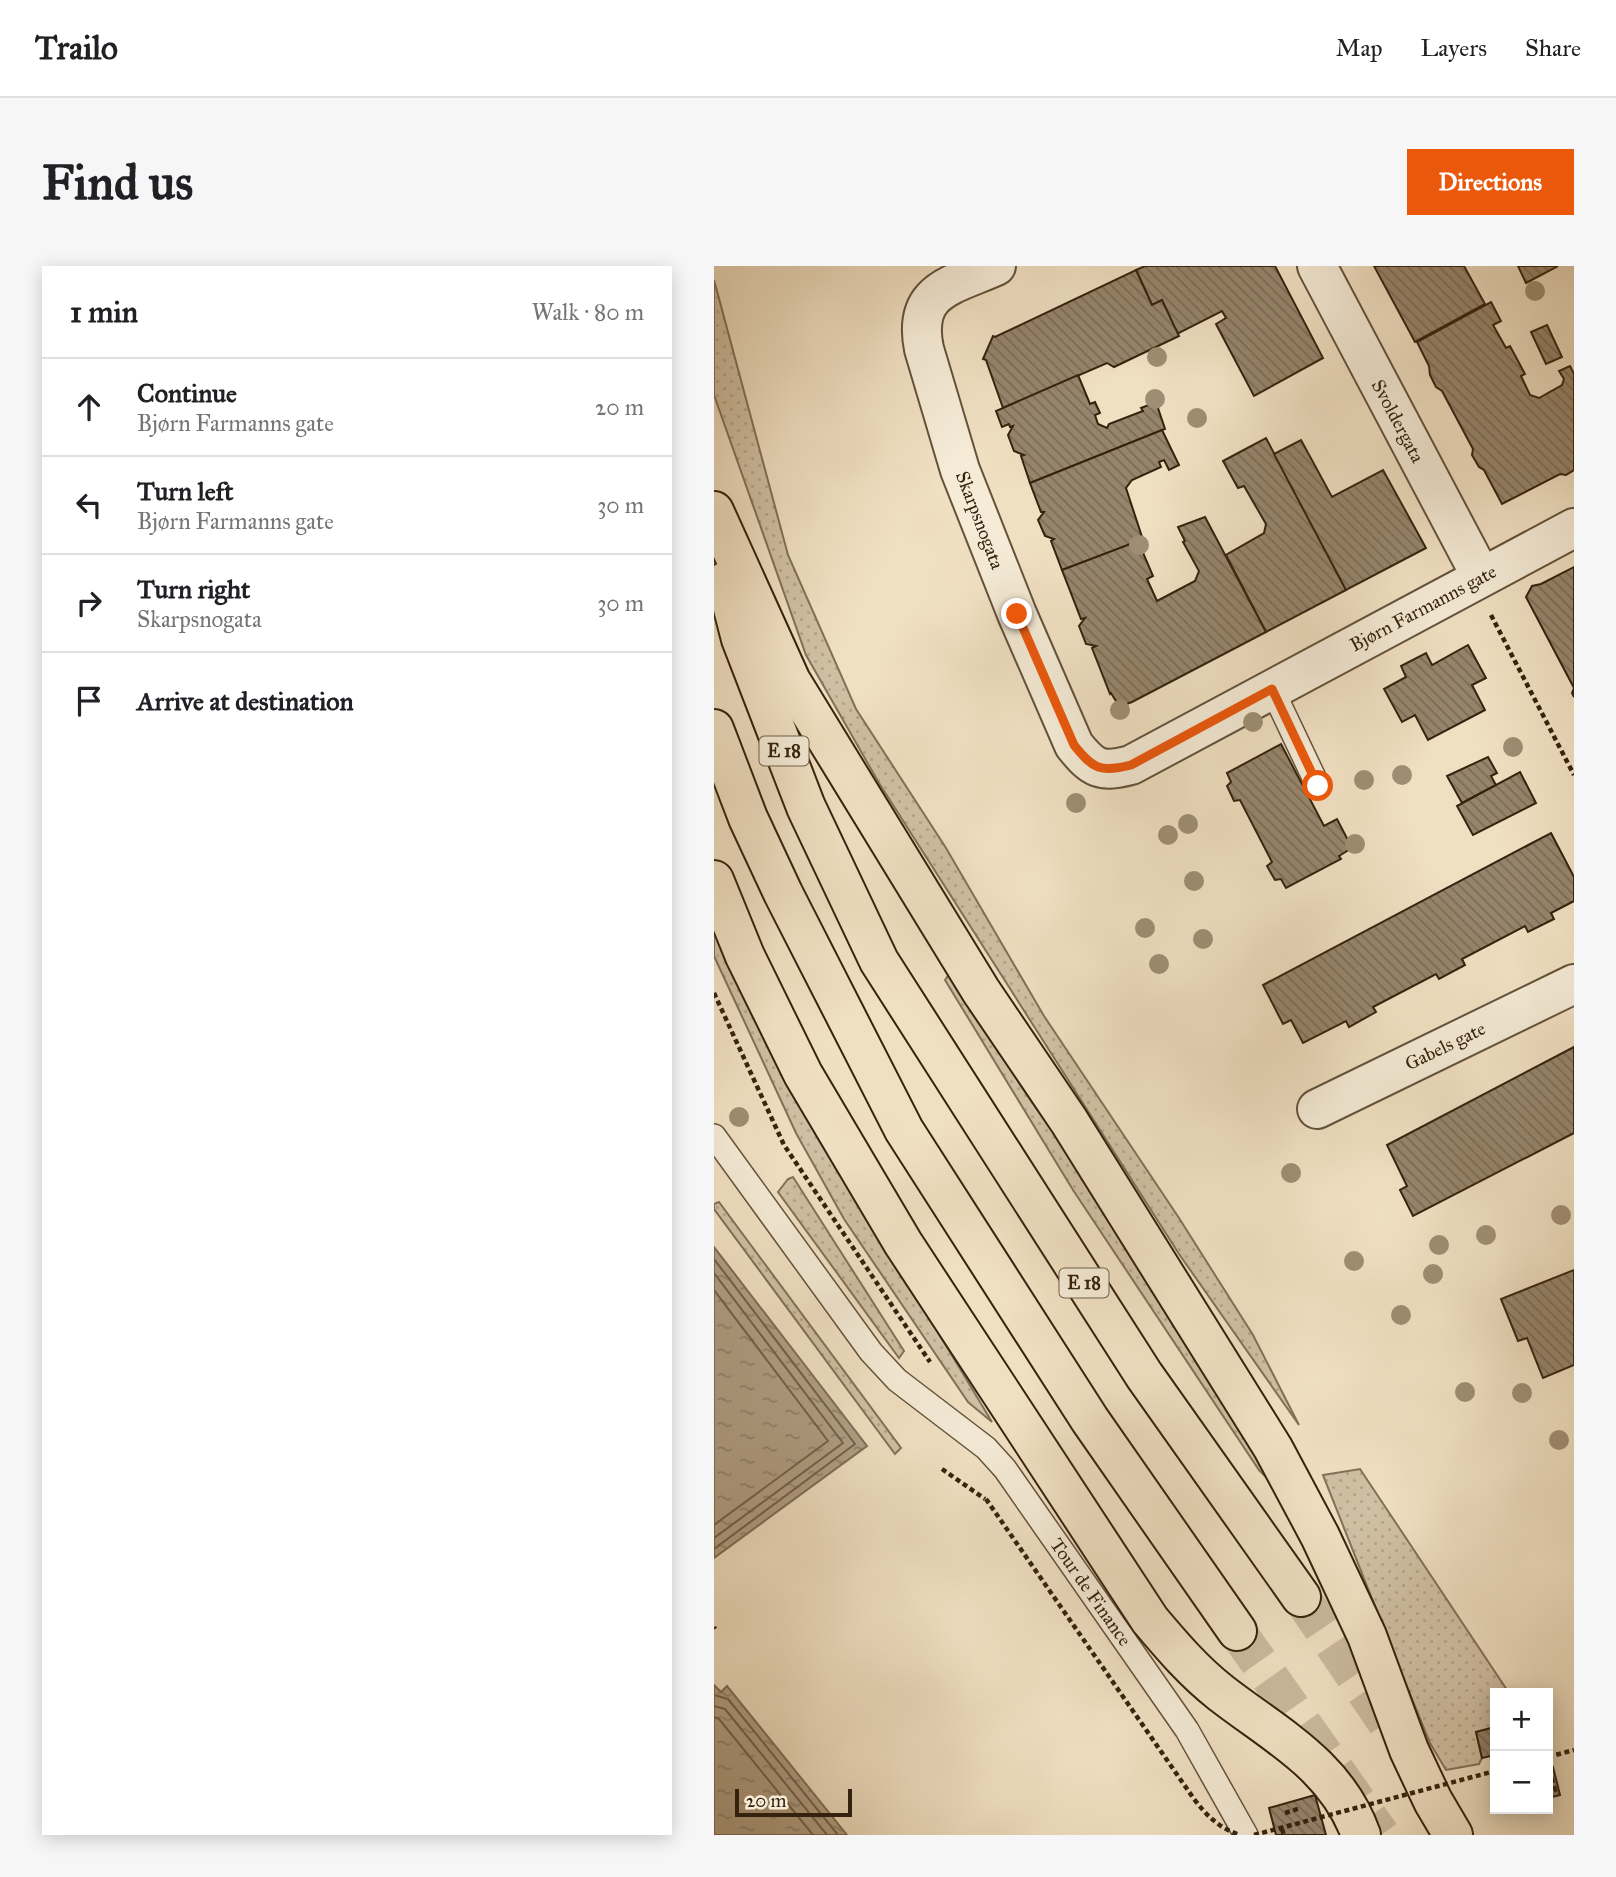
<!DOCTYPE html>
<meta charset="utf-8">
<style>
body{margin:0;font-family:"IM FELL Great Primer",serif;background:#f6f6f6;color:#202124}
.controls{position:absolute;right:21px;bottom:21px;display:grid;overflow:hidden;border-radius:0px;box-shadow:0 4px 18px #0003}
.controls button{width:63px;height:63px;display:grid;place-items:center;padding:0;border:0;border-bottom:2px solid #e0e0e0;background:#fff;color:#202124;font:35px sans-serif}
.scale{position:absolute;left:21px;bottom:18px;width:117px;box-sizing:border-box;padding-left:7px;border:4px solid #35220e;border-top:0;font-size:19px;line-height:24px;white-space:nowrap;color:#35220e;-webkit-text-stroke:5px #f5ebd7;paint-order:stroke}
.stop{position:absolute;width:21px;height:21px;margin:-16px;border:5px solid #ea580c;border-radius:50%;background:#fff}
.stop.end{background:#ea580c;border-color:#fff;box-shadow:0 2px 7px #0008}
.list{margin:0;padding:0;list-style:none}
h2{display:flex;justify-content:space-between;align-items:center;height:91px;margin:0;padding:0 28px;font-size:30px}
h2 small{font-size:23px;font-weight:400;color:#757577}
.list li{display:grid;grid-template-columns:46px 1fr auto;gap:21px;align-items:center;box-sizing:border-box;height:98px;padding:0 28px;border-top:2px solid #e0e0e0}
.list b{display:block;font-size:26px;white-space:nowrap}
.list p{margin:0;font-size:23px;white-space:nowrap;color:#757577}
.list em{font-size:23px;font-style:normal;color:#757577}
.icon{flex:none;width:38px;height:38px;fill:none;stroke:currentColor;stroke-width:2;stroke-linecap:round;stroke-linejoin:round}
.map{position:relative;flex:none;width:860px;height:1569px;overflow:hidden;border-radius:0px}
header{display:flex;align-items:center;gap:42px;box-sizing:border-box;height:98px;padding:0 35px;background:#fff;border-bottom:2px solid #e0e0e0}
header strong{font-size:33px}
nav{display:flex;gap:38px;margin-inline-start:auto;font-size:24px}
.intro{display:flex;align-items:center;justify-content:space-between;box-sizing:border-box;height:168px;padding:0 42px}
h1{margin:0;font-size:49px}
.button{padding:18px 32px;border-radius:0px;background:#ea580c;color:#fff;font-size:24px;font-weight:700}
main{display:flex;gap:42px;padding:0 42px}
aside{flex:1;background:#fff;border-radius:0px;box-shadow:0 4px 18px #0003}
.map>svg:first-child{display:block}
.grass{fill:url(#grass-dots);stroke:#827158;stroke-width:2}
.water{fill:url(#water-ripples);stroke:#7f6d55;stroke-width:2}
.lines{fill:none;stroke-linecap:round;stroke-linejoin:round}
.shore{stroke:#72604a;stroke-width:2}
.building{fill:url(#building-back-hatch);stroke:#35220e;stroke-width:2}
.trunk-tunnel{stroke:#cbba9e;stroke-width:38;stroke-dasharray:38 19;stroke-linecap:butt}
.service-casing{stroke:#64523b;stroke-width:26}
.minor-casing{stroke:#64523b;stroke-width:42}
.trunk-casing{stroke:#35220e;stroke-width:42}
.path{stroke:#35220e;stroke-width:4.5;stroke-dasharray:5 3.5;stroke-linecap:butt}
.service{stroke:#f5ebd7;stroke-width:23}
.minor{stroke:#f5ebd7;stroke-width:38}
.trunk{stroke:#f0e0c2;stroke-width:38}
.path-bridge{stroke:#35220e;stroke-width:4.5;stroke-dasharray:5 3.5;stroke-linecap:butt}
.tree{fill:#9f8e73}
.route{stroke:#ea580c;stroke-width:9}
.labels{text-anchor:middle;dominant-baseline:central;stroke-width:5;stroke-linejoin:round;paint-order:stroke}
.shield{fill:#f5ebd7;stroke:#6f5e4a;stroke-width:2}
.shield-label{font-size:18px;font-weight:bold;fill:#35220e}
.street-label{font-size:19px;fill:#35220e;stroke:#f5ebd7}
</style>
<header>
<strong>Trailo</strong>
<nav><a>Map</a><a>Layers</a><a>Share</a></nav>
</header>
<div class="intro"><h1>Find us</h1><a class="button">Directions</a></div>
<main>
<aside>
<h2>1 min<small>Walk · 80 m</small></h2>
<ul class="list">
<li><svg class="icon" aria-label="ahead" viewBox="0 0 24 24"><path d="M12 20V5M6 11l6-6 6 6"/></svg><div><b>Continue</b><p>Bjørn Farmanns gate</p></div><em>20 m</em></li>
<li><svg class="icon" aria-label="left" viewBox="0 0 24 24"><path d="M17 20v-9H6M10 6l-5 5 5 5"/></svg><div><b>Turn left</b><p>Bjørn Farmanns gate</p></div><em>30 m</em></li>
<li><svg class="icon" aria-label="right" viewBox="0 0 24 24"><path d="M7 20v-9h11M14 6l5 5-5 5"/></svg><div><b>Turn right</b><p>Skarpsnogata</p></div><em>30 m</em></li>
<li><svg class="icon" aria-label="arrive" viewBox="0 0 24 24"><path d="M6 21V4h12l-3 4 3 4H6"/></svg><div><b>Arrive at destination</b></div></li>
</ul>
</aside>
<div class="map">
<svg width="860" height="1569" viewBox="0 0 860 1569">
<defs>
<pattern id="grass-dots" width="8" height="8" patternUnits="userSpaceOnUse" patternTransform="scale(1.75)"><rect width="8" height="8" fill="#d0c0a3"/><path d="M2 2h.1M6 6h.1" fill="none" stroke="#b3a58b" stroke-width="1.8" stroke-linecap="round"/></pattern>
<pattern id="water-ripples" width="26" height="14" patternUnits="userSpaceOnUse" patternTransform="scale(1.75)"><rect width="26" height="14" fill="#b09f85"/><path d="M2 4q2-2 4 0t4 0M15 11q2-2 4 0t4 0" fill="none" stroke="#90816b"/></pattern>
<pattern id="building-back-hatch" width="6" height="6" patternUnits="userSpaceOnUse" patternTransform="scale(1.75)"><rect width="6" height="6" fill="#96856c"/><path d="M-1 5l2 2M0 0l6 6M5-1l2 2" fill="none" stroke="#7b6c57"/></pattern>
</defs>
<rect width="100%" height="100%" fill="#f0e0c2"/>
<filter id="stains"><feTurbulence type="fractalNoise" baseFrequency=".00286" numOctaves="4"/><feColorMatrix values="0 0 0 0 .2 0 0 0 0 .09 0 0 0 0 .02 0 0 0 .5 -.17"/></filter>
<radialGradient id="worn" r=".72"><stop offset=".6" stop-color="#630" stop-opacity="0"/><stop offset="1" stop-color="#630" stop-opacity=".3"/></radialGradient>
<g class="grass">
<polygon points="0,14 74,289 142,443 232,582 330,750 465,952 539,1069 585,1159 465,988 165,517 92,389 0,129"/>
<polygon points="0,651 106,870 278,1156 254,1136 130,953 82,867 0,690"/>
<polygon points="236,707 301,798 575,1235 545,1204 359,924 231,714"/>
<polygon points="79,911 190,1085 185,1092 64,926 74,913"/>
<polygon points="5,936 187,1182 181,1188 0,943 0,938"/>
<polygon points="646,1203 795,1427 781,1427 781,1461 762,1466 768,1492 765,1498 732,1504 716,1477 691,1416 609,1209"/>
</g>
<g class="water">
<polygon points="0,981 153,1180 0,1292"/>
<polygon points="0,1419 7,1426 13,1420 133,1569 0,1569"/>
</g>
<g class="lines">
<g class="shore">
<polyline points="0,993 141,1178 0,1283"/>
<polyline points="0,1007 129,1177 0,1272"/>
<polyline points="0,1024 114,1175 0,1259"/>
<polyline points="0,1429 14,1433 124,1569"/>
<polyline points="0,1440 11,1443 113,1569"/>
<polyline points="0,1451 5,1453 99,1569"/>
</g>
</g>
<g class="building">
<polygon points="431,0 561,0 609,92 540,130 502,58 512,52 508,45 463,68 448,34 438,39 422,4"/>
<polygon points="660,0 750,0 771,38 701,76"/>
<polygon points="804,0 844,0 812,17"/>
<polygon points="422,4 438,39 448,34 465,70 400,101 393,97 289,142 272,94 269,93 279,70 281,71"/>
<polygon points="777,36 787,55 779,59 792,82 796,80 811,108 807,110 816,129 825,132 848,119 850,113 845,105 856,100 860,108 860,204 852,209 846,208 788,238 770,204 765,201 758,189 759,183 728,125 722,121 716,109 715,100 703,76"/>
<polygon points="833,59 848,91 832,98 817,66"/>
<polygon points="364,109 376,138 381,136 386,147 381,149 384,158 393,162 395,158 429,145 427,142 442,136 451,163 316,217 307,190 310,189 300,185 294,169 299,160 296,161 295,158 288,161 282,145"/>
<polygon points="448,164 465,199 455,204 450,194 445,196 447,201 418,214 412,222 429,274 348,304 337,275 340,273 331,270 324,254 330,246 327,246 316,217"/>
<polygon points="552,172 632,324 552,366 512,289 550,267 552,258 530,220 524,222 509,195"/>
<polygon points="587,174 618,231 669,204 712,282 632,324 560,188"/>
<polygon points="491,251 552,366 418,436 410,439 403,437 397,427 396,428 378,382 382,380 372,378 365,360 371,352 367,353 348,304 424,275 439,310 433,313 443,335 481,315 485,305 469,276 471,275 464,261"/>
<polygon points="860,301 860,431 858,427 860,422 812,331 818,320 827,318"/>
<polygon points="754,379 772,412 758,419 771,444 714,474 701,449 688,456 670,423 692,411 687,400 712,387 718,399"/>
<polygon points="567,478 610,560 623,553 638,582 625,590 627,593 572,622 567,613 561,614 553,600 558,596 526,534 520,535 513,520 517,516 513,507"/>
<polygon points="774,491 783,507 777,510 782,519 748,537 733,510"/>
<polygon points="806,506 822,537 759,569 743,540"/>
<polygon points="837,567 860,611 860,635 837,647 840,653 814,666 811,660 748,693 751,699 725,713 722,708 659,741 662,746 635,761 632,755 589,777 577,754 569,758 549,719"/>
<polygon points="860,781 860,867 699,950 686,924 693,920 673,879"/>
<polygon points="860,1004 860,1099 829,1112 813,1072 804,1075 787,1033"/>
<polygon points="781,1461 781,1489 768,1492 762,1466"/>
<polygon points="839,1501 846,1529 834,1532 834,1502"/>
<polygon points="601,1529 612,1569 562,1569 555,1542"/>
</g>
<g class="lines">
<g class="trunk-tunnel">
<polyline points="587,1331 683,1472"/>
<polyline points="523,1365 667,1569"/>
</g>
<defs>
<g id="service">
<polyline points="558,423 604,520"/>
<polyline points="0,870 157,1086 183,1114 272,1182 291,1203 473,1464 532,1569"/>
</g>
<g id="minor">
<path d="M282 0C237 20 198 24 210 83L246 204 303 348 360 479C379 503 387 507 417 499L860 262"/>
<polyline points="603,0 767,310"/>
<polyline points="603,843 860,718"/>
</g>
<g id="trunk">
<polyline points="0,245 77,415 267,725 355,855 559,1182 606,1270 653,1370 695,1484 719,1535 739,1569"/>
<polyline points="12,315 27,373 92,541 165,695 430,1109 587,1331"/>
<polyline points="0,463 34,552 69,627 190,864 376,1154 523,1365"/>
<path d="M0 614 31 690 89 808 189 977 436 1354C458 1380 479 1405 507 1427 561 1469 622 1499 647 1569"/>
</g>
</defs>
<use href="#service" class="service-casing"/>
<use href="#minor" class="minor-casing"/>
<use href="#trunk" class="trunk-casing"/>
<g class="path">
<polyline points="777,349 860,509"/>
<polyline points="0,727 70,879 216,1096"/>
<polyline points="228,1203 271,1233"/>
<polyline points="0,1361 1,1363"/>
<polyline points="834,1491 860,1484"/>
<polyline points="834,1506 836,1506 841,1524 834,1526"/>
<polyline points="571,1547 587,1542"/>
<polyline points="568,1563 570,1569"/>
</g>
<use href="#service" class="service"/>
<use href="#minor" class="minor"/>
<use href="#trunk" class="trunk"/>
<g class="path-bridge">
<path d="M272 1233 480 1533C493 1550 505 1562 526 1569"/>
<polyline points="834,1504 839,1523"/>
<polyline points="540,1569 781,1505"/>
</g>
</g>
<g class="tree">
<circle cx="821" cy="25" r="10"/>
<circle cx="443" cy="91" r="10"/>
<circle cx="441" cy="133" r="10"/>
<circle cx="483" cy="152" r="10"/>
<circle cx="425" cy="279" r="10"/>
<circle cx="406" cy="444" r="10"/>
<circle cx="539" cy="456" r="10"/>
<circle cx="799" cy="481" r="10"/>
<circle cx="688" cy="509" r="10"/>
<circle cx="650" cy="514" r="10"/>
<circle cx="362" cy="537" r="10"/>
<circle cx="474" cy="558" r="10"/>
<circle cx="454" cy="569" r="10"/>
<circle cx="641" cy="578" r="10"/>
<circle cx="480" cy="615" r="10"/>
<circle cx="431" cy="662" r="10"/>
<circle cx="489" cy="673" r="10"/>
<circle cx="445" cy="698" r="10"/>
<circle cx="25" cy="851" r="10"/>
<circle cx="577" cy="907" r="10"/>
<circle cx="847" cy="949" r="10"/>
<circle cx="772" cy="969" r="10"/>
<circle cx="725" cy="979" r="10"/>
<circle cx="640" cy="995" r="10"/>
<circle cx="719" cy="1008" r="10"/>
<circle cx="687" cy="1049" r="10"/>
<circle cx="751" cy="1126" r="10"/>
<circle cx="808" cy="1127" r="10"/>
<circle cx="845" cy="1174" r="10"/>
</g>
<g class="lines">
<path class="route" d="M303 348 360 479C379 503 387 507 417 499L558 423 604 520"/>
</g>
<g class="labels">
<g class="shield">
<rect x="45.5" y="470.5" width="49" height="29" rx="5"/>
<rect x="345.5" y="1002.5" width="49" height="29" rx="5"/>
</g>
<g class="shield-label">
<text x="70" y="485">E 18</text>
<text x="370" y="1017">E 18</text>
</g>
<g class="street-label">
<text transform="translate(684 155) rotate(62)">Svoldergata</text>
<text transform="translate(266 254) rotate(69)">Skarpsnogata</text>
<text transform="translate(709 342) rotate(-28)">Bjørn Farmanns gate</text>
<text transform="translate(731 780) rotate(-26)">Gabels gate</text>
<text transform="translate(377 1326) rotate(55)">Tour de Finance</text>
</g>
</g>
<rect width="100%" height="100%" filter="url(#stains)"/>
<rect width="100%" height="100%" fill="url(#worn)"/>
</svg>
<div class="controls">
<button>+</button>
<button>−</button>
</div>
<div class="scale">20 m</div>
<div class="stop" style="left:604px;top:520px"></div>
<div class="stop end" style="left:303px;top:348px"></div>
</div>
</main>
